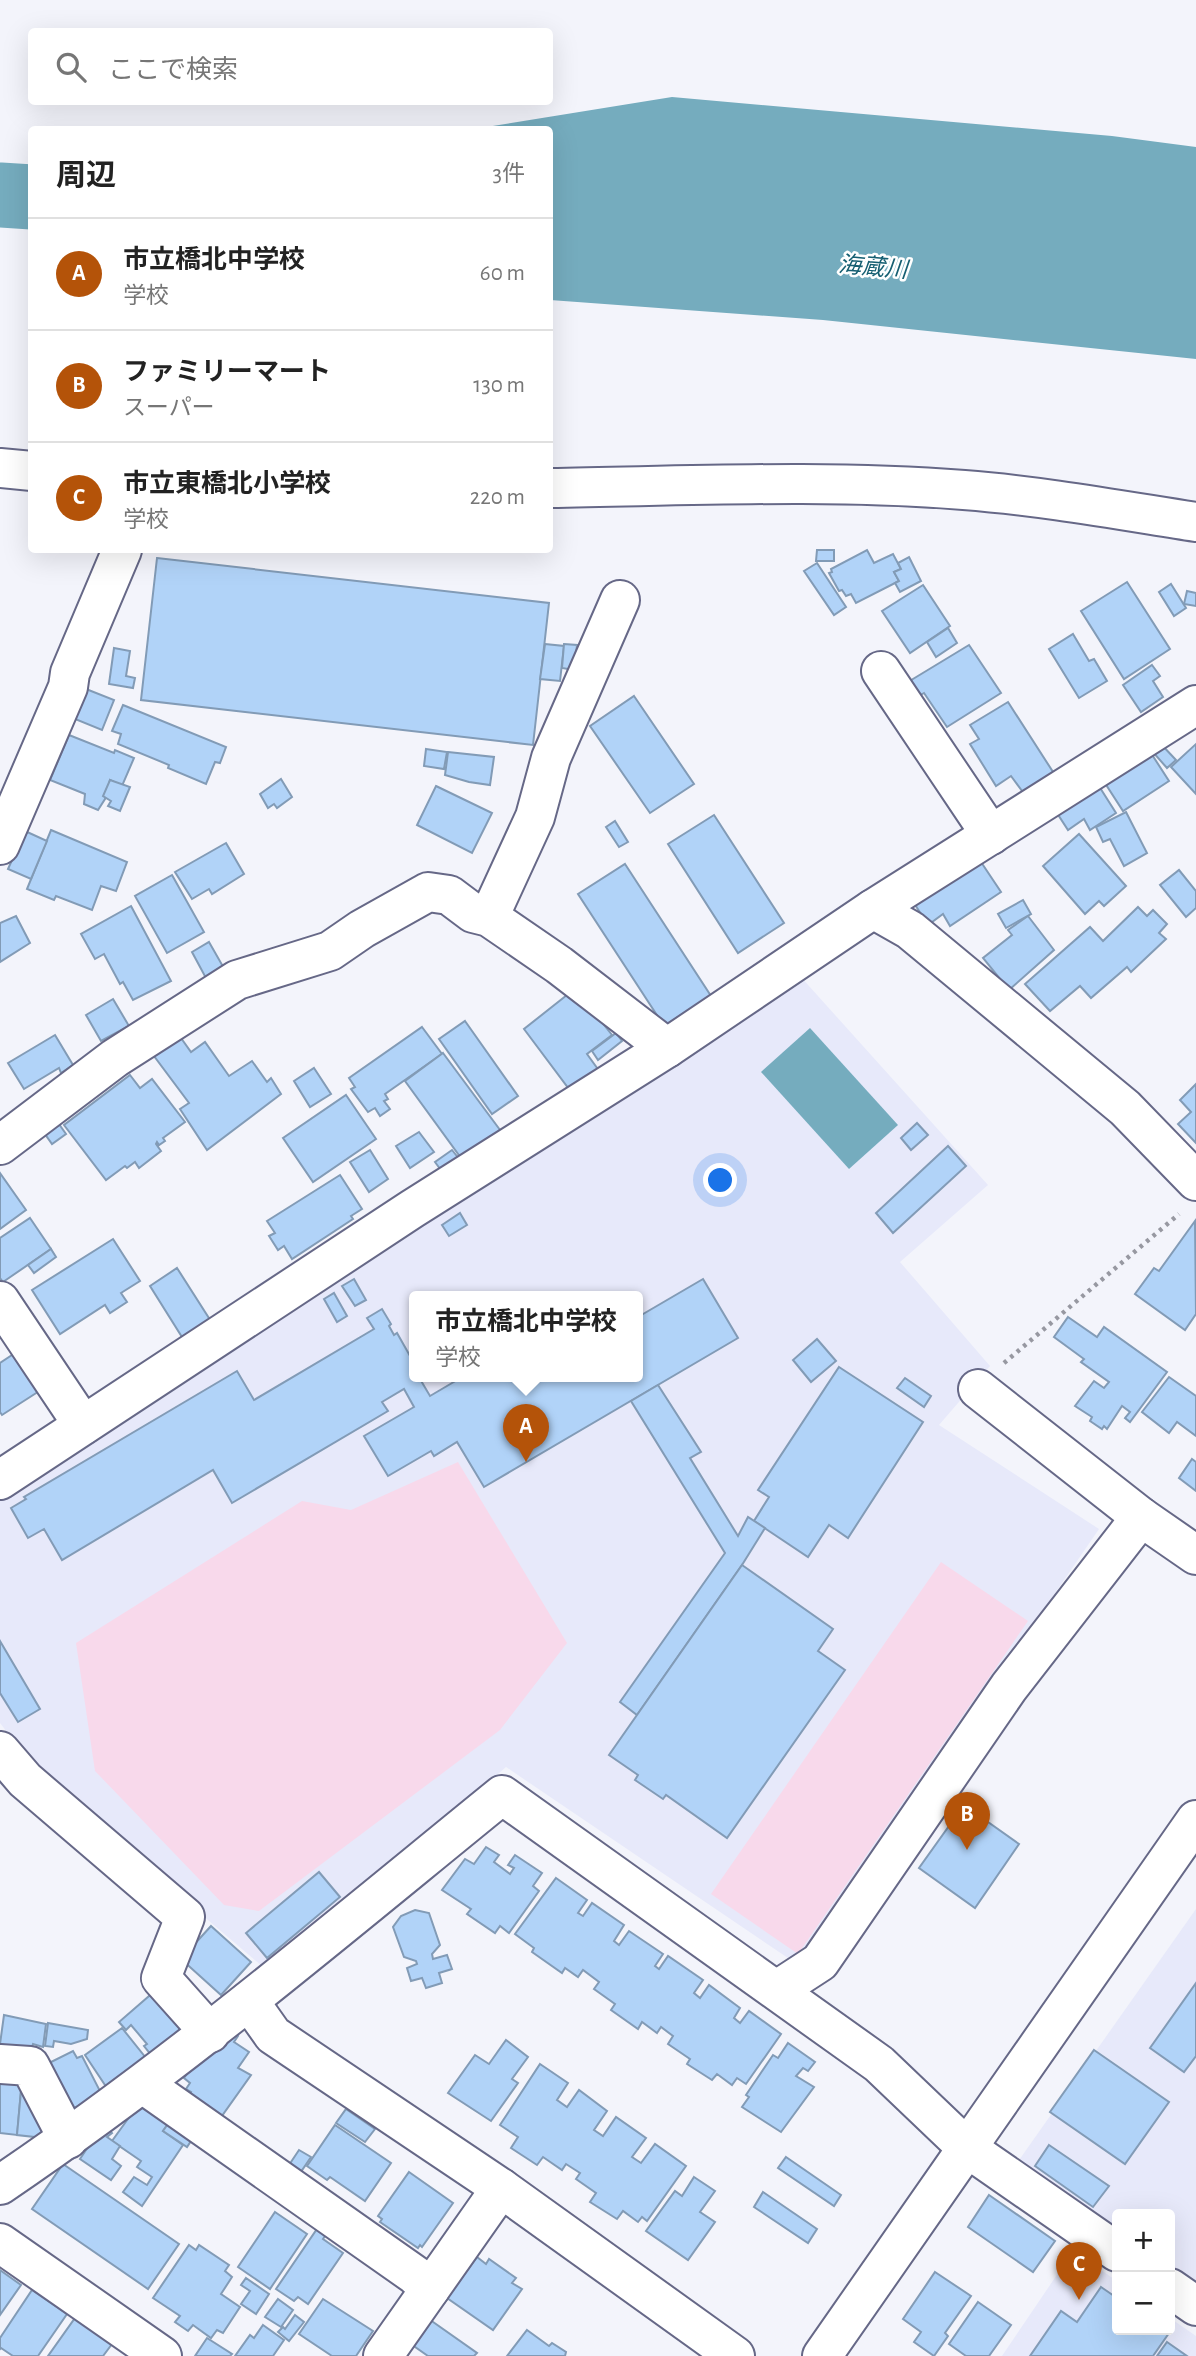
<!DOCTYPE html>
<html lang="ja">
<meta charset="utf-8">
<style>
body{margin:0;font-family:"Alegreya Sans","Noto Sans JP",sans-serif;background:#f2f2f2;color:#222}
.controls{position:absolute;right:21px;bottom:21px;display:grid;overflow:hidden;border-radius:7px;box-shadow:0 7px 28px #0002}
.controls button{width:63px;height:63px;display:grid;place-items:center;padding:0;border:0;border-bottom:2px solid #e0e0e0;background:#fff;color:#222;font:35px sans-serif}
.you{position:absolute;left:721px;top:1181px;width:24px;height:24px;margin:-18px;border:5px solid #fff;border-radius:50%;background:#1a73e8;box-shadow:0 0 0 10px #1a73e833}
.badge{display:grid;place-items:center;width:46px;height:46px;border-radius:50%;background:#b45309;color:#fff;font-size:23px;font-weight:700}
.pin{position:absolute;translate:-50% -58px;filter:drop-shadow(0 2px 4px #0008)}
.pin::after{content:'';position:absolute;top:37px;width:24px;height:21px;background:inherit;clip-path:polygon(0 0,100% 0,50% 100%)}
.popup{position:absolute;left:409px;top:1291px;width:234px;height:91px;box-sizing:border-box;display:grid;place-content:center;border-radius:7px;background:#fff;filter:drop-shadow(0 2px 5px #0005);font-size:23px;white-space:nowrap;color:#767676}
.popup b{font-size:26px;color:#222}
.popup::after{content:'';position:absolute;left:50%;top:100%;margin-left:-14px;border:14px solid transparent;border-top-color:#fff}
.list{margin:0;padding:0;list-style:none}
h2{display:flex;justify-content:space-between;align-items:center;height:91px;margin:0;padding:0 28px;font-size:30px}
h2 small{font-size:23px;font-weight:400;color:#767676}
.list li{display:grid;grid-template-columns:46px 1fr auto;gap:21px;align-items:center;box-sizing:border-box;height:112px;padding:0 28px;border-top:2px solid #e0e0e0}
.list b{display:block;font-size:26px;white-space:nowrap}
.list p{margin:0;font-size:23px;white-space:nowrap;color:#767676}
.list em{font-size:23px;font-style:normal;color:#767676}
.icon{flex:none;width:38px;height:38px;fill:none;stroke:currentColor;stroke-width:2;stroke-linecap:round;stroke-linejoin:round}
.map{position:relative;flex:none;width:1196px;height:2356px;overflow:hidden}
.search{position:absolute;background:#fff;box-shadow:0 7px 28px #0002;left:28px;top:28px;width:525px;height:77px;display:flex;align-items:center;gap:18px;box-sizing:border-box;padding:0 24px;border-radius:7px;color:#767676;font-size:26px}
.panel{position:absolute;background:#fff;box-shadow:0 7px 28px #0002;left:28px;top:126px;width:525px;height:427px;border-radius:7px}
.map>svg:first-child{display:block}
.built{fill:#e7e9fa;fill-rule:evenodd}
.green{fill:#f8d9eb}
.water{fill:#75acbe}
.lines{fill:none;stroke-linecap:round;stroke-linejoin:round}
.river{stroke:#75acbe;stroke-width:65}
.building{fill:#b1d3f8;stroke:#829bb6;stroke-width:2}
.minor-casing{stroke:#666887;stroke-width:42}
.path{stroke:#9798a1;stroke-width:4.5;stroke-dasharray:3.5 5;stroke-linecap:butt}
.minor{stroke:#fff;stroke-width:38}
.labels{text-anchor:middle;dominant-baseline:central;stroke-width:5;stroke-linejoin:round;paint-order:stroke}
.water-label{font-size:23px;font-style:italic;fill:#165f72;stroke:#fff}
</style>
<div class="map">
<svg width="1196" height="2356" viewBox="0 0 1196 2356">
<rect width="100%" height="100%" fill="#f3f4fb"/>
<g class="built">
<path d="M800 976 988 1185 900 1262 990 1366 939 1425 1099 1529 809 1952 788 1958 506 1767 269 1972 45 1781 0 1723V1499ZM414 1296H638V1376H414Z"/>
<polygon points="1196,1909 1196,2288 1170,2269 1170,2214 1117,2214 1117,2232 1017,2163"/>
<polygon points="1073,2251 1117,2281 1117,2330 1170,2330 1170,2318 1196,2336 1196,2356 1002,2356"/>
</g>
<g class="green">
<polygon points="458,1462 567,1643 500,1730 259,1911 224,1905 95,1771 76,1643 302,1501 351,1510"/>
<polygon points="941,1562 1028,1621 798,1954 711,1894"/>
</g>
<g class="water">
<polygon points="672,97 1112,136 1196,147 1196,359 823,320 550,300 550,130 474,129"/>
<polygon points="810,1028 898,1125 849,1169 761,1072"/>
</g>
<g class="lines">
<polyline class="river" points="0,195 32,197"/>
</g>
<g class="building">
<polygon points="817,550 834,550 834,561 816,561"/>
<polygon points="867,550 874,563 893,554 901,569 894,572 899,581 856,603 851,594 846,596 842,590 839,591 829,573 832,572 831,569"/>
<polygon points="909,557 921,581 900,592 895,583 899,581 894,572 901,569 898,563"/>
<polygon points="157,558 549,603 533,745 141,700"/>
<polygon points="817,563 846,607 834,615 804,571"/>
<polygon points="1127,582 1170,649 1124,679 1081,611"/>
<polygon points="1171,584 1186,608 1174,616 1159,592"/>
<polygon points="923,585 950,626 910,653 882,611"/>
<polygon points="1187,591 1196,593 1196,606 1184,604"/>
<polygon points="948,628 957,643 936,657 927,642"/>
<polygon points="1073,634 1089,661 1094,659 1107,681 1079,698 1049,649"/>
<polygon points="545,644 564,646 560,681 540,679"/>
<polygon points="564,644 577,645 574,670 562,668"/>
<polygon points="969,645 1001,693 947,727 924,693 917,697 908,682"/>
<polygon points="114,648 130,651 126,676 135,678 133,688 109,684"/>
<polygon points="1152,665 1160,676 1153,681 1163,697 1141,712 1123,685"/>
<polygon points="86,689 114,700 102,730 75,719"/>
<polygon points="634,696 694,784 650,813 590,726"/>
<polygon points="1008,702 1055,775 1025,795 1011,776 996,786 970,744 979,739 970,725"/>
<polygon points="123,705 226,747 220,763 215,762 206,784 168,768 169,765 118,744 121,734 112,731"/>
<polygon points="69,735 114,753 115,750 134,758 122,786 110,780 105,799 98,810 84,804 85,794 50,780"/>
<polygon points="1160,743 1176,760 1167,768 1152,751"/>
<polygon points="1196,744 1196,794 1171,767"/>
<polygon points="426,749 447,752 444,769 424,766"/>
<polygon points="1149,750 1169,781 1123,811 1103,780"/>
<polygon points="448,752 494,757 490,785 469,782 445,775"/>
<polygon points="281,779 292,797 277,808 274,804 268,808 260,794"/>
<polygon points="110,780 130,787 120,811 108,806 111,801 103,796"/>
<polygon points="1097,783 1116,813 1090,830 1084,819 1068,830 1055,810"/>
<polygon points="436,786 492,813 472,853 417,825"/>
<polygon points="1126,812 1147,853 1124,866 1110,839 1103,842 1096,827"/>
<polygon points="714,815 784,923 738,953 668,844"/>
<polygon points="615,821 628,842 619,847 606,827"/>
<polygon points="51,830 127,862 116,891 101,886 92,910 56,896 54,900 27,889"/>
<polygon points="25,831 47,841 31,879 8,869"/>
<polygon points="1079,834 1126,886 1104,906 1099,901 1085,914 1043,866"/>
<polygon points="226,843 244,874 212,894 209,889 192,899 175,872"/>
<polygon points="979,859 1001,892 950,926 943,914 928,925 914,903"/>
<polygon points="625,864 711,996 664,1026 578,894"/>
<polygon points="1179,870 1196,891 1196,908 1186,917 1160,885"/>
<polygon points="172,875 204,932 167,953 135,896"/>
<polygon points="1023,900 1031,914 1006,928 998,914"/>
<polygon points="131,906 171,981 133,1000 123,982 120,984 104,954 95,959 81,934"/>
<polygon points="1138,907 1147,916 1153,910 1167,924 1159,933 1166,939 1131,972 1127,967 1091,998 1080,986 1050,1011 1025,984 1090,927 1103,941"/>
<polygon points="16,916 30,943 0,962 0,923"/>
<polygon points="1028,916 1054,950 1009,990 983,958 1012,935 1008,930"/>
<polygon points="209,942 225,970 207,980 192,952"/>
<polygon points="572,991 590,1007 612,1035 587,1054 600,1072 572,1093 524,1029"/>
<polygon points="113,999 129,1026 101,1041 86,1015"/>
<polygon points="465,1021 518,1096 492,1114 439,1039"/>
<polygon points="422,1027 442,1054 385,1094 388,1099 384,1101 390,1109 380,1116 375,1108 368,1112 351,1089 355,1087 349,1078"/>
<polygon points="616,1033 622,1041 598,1060 592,1051"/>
<polygon points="55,1035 73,1065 61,1073 59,1068 24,1089 8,1063"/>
<polygon points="181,1038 191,1052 205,1042 229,1076 252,1061 267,1082 271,1078 281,1094 207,1150 180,1109 189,1103 154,1056"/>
<polygon points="443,1053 503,1134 464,1162 405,1081"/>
<polygon points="314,1068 331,1094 310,1107 294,1081"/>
<polygon points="130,1075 140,1088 152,1079 185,1122 163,1138 165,1141 159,1145 157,1142 156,1144 161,1151 139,1168 135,1162 127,1168 125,1166 106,1180 64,1125"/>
<polygon points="1196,1084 1196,1143 1178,1124 1191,1112 1180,1100"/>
<polygon points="346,1095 376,1139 313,1182 283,1138"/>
<polygon points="54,1117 66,1134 52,1144 40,1127"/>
<polygon points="917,1123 928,1135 911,1150 901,1138"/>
<polygon points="419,1132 434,1152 410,1168 396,1146"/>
<polygon points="948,1146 966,1166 893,1233 876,1213"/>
<polygon points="370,1150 388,1179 369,1192 350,1162"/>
<polygon points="452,1150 464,1165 446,1177 435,1162"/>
<polygon points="0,1173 26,1210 0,1229"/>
<polygon points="340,1175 362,1209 351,1216 353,1219 292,1259 284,1246 278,1250 269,1236 275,1233 267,1221"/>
<polygon points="460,1213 467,1225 449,1236 442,1225"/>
<polygon points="30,1218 51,1249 3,1282 0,1278 0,1238"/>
<polygon points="1195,1221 1196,1314 1185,1330 1135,1294 1154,1268 1159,1271"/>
<polygon points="113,1239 140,1281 121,1293 127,1302 110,1313 105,1305 60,1334 32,1290"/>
<polygon points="51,1249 56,1257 34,1273 28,1265"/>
<polygon points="177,1268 214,1326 187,1345 150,1286"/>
<polygon points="354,1279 366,1300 355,1306 342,1286"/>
<polygon points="703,1279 738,1338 484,1487 457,1442 434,1456 431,1451 388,1476 364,1436 414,1407 404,1389 382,1402 388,1411 232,1503 213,1470 62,1560 44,1529 28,1538 11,1508 26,1499 24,1497 237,1371 254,1400 374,1329 367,1318 382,1309 391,1324 389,1326 394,1335 397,1333 414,1363 414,1376 422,1376 420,1379 430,1396 464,1376 638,1376 638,1317"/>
<polygon points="334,1293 347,1316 337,1322 324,1299"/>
<polygon points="1068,1317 1097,1337 1104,1327 1167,1372 1130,1422 1125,1418 1130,1412 1122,1406 1107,1429 1104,1426 1102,1429 1090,1421 1092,1417 1075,1406 1094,1381 1104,1388 1109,1382 1081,1362 1084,1359 1054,1337"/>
<polygon points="817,1339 836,1361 811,1382 793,1360"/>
<polygon points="18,1351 44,1388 2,1415 0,1412 0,1363"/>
<polygon points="839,1367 923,1422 848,1538 829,1525 808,1557 754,1521 769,1497 758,1490"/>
<polygon points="1169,1377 1196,1396 1196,1436 1177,1422 1169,1433 1142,1412"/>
<polygon points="905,1378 931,1396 924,1407 897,1388"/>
<polygon points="658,1385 701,1452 690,1458 738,1536 748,1517 765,1528 742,1565 637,1715 620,1702 725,1553 631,1401"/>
<polygon points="1192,1459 1196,1462 1196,1491 1179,1478"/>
<polygon points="742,1565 833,1629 818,1651 845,1670 727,1838 666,1795 663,1799 635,1780 638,1775 609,1755"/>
<polygon points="0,1641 40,1709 18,1722 0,1693"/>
<polygon points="964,1805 1019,1844 975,1908 919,1868"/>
<polygon points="486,1847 499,1855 494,1862 510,1874 514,1868 508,1865 515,1855 542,1873 533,1886 539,1891 509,1933 500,1926 495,1933 467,1914 471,1909 442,1890 465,1859 474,1864"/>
<polygon points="319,1872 340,1897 267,1958 246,1933"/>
<polygon points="556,1878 587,1900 578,1913 583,1916 592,1903 624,1925 614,1941 619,1945 629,1931 663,1954 655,1966 659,1969 668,1956 703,1980 694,1993 700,1998 709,1985 740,2008 734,2018 740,2023 749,2011 781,2034 746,2084 737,2078 732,2085 717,2074 712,2080 687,2064 690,2059 668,2044 673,2036 661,2027 657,2033 642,2022 638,2029 611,2010 615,2004 594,1989 599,1982 583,1970 578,1977 565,1968 562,1973 532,1952 534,1948 515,1934"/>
<polygon points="415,1910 429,1913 440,1945 432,1954 433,1959 447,1955 452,1969 439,1973 442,1983 426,1988 422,1978 411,1981 407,1968 417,1964 416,1961 404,1957 393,1927 401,1916"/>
<polygon points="211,1926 251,1962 221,1995 181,1959"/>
<polygon points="1196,1983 1196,2056 1184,2072 1150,2048"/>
<polygon points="156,1990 189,2028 152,2056 144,2046 147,2044 131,2025 126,2030 119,2022"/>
<polygon points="4,2015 46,2024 43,2047 33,2044 31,2051 0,2044"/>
<polygon points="48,2023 88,2030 87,2039 71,2044 54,2041 53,2047 45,2046"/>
<polygon points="122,2028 146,2058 107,2088 85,2055"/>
<polygon points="233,2032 238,2036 234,2042 249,2052 238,2068 251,2075 219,2120 188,2098 191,2092 186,2089 190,2083 184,2078 198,2059"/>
<polygon points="506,2040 528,2057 512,2079 518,2083 491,2121 448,2093 475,2055 489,2064"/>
<polygon points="788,2043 815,2062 808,2071 803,2068 796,2076 814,2087 781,2132 742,2107 749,2097 746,2095 773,2055 778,2058"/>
<polygon points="1094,2050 1169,2102 1125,2164 1050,2112"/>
<polygon points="73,2051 77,2058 82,2056 101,2093 71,2110 47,2064"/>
<polygon points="540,2064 568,2083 557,2100 567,2107 579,2090 607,2111 594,2130 603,2136 616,2117 646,2138 632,2157 641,2163 655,2144 686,2166 647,2221 642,2217 638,2222 623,2211 617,2219 590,2202 596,2193 576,2179 580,2173 566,2164 562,2170 543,2157 537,2165 511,2148 518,2137 500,2125"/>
<polygon points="0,2077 22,2079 17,2135 0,2133"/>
<polygon points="22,2080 26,2080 44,2138 17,2135"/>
<polygon points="138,2105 168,2124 163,2131 183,2145 142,2206 123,2192 134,2177 147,2185 152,2177 137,2167 141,2161 112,2141"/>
<polygon points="346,2109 375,2129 365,2142 336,2123"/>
<polygon points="170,2121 193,2138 187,2147 163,2131"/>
<polygon points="335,2125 391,2163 365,2201 330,2177 327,2180 307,2166"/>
<polygon points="108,2128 112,2133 107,2137 120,2146 112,2159 121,2166 111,2180 80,2159 94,2138"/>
<polygon points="1049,2145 1109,2186 1093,2207 1035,2166"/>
<polygon points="299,2150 311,2157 296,2179 285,2171"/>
<polygon points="786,2157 841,2195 834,2206 778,2168"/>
<polygon points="63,2164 179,2244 148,2289 32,2209"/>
<polygon points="409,2172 453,2203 422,2247 420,2245 418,2248 380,2222 382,2219 378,2216"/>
<polygon points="694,2177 715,2191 700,2212 715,2222 688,2260 646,2231 675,2191 682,2196"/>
<polygon points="763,2192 817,2229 808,2243 754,2207"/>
<polygon points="989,2195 1055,2241 1033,2272 968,2227"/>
<polygon points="275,2212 307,2234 270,2289 238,2267"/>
<polygon points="319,2226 328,2232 323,2239 343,2253 308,2304 298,2297 294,2301 276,2289"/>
<polygon points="189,2245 196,2250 199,2245 229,2265 225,2271 232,2277 221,2294 240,2307 223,2333 217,2330 211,2338 193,2325 188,2331 175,2322 180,2316 153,2298"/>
<polygon points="477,2257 486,2264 489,2259 516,2278 512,2283 522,2289 493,2330 447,2298"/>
<polygon points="0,2270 21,2285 0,2315"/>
<polygon points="935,2272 971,2296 945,2333 948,2336 934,2356 914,2342 921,2332 903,2319"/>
<polygon points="246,2278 269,2294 256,2314 241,2304 250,2291 241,2285"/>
<polygon points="1101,2287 1117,2298 1117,2330 1164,2330 1169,2333 1153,2356 1030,2356 1061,2311 1077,2322"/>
<polygon points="32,2290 67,2314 38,2356 13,2356 1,2348 0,2349 0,2338"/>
<polygon points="278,2299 293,2310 281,2327 265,2317"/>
<polygon points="323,2299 373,2331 356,2356 332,2356 299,2334"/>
<polygon points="978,2302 1011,2325 989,2356 966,2356 949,2344"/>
<polygon points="295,2315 304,2322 289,2341 278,2332 283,2327 285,2329"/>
<polygon points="426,2317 477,2353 474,2356 428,2356 408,2342"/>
<polygon points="75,2318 112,2344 103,2356 48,2356"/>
<polygon points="263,2325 284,2340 273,2356 235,2356 250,2335 254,2338"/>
<polygon points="527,2330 549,2346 552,2343 566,2352 565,2356 507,2356"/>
<polygon points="207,2338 232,2354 230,2356 195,2356"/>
<polygon points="1167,2342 1187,2356 1157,2356"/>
</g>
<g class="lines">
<defs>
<g id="minor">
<polyline points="0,468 32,471"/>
<path d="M550 488C687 486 827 479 964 490 1042 496 1119 510 1196 522"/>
<polyline points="881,671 991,835"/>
<polyline points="0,845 68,687 70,673 122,550"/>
<polyline points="873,909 910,930 1125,1108 1196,1181"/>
<polyline points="489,917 535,817 551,758 620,600"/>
<polyline points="0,1145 115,1058 237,980 330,951 362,929 428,892 449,895 473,913 489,917 559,965 667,1048"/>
<polyline points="0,1301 83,1425"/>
<polyline points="978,1389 1141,1517"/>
<polyline points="0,1480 412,1209 667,1048 873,909 1196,705"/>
<polyline points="0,1751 25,1780 185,1917 161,1978 210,2033"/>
<polyline points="777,1990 820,1962 1009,1687 1141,1517 1196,1555"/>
<polyline points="249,2001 273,2035 501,2188 735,2356"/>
<polyline points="0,2064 30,2066 68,2139"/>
<polyline points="143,2084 415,2275 430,2289"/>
<path d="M0 2185C176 2066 337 1929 502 1795L879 2064 967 2148 1196 1820"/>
<polyline points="0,2243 162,2356"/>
<polyline points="1170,2288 1196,2306"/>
<polyline points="383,2356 501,2188"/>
<polyline points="822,2356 967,2148 1117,2252"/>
</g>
</defs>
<use href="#minor" class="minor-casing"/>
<polyline class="path" points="1004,1363 1179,1214"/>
<use href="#minor" class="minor"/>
</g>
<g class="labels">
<g class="water-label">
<text transform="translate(873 268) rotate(5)">海蔵川</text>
</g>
</g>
</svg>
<div class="controls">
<button>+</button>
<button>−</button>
</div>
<div class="you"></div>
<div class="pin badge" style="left:526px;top:1462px">A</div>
<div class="popup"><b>市立橋北中学校</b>学校</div>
<div class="pin badge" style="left:967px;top:1850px">B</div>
<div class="pin badge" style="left:1079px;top:2300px">C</div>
<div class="search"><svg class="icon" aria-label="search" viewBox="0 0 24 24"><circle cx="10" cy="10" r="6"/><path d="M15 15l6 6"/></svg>ここで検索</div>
<section class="panel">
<h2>周辺<small>3件</small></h2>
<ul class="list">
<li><span class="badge">A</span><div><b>市立橋北中学校</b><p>学校</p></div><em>60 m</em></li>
<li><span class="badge">B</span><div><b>ファミリーマート</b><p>スーパー</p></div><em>130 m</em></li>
<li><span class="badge">C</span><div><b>市立東橋北小学校</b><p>学校</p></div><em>220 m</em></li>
</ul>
</section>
</div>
